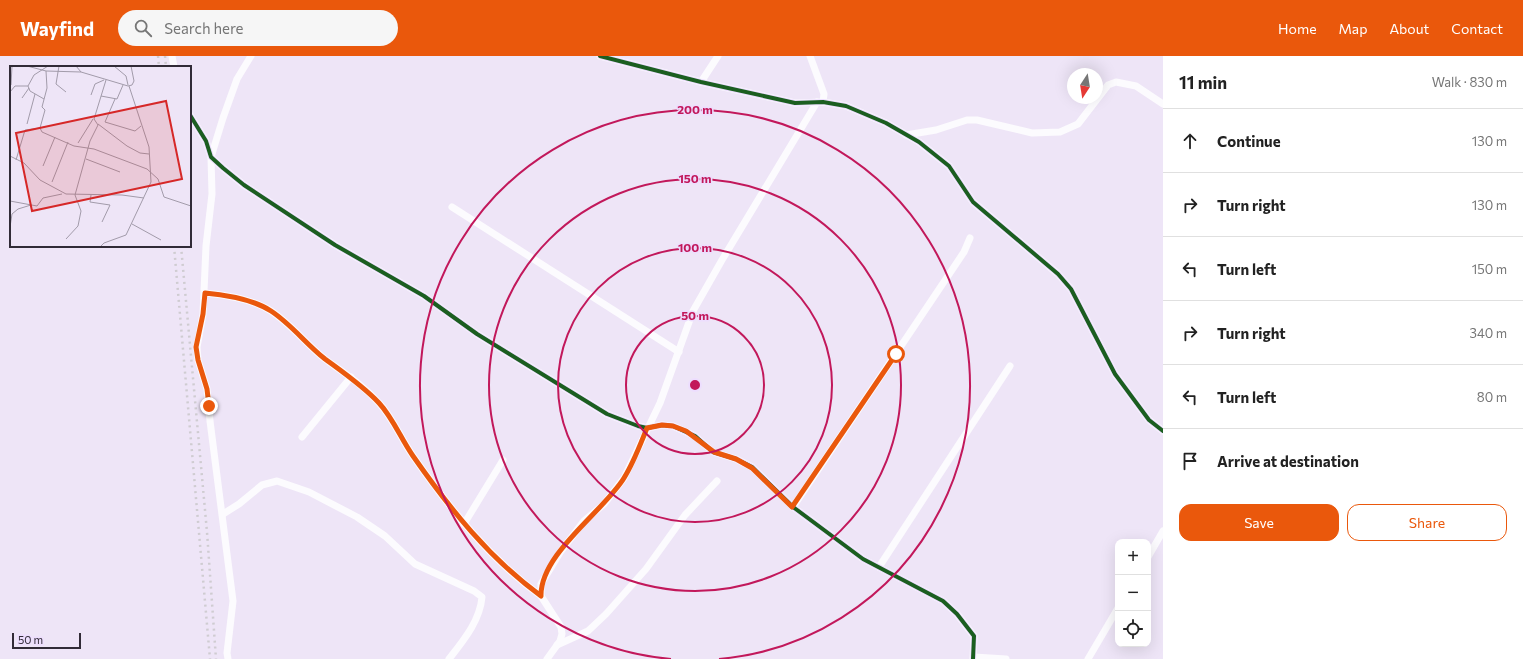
<!DOCTYPE html>
<meta charset="utf-8">
<style>
body{margin:0;font-family:Commissioner,sans-serif;background:#f6f6f6;color:#222}
.controls{position:absolute;right:12px;bottom:12px;display:grid;overflow:hidden;border-radius:8px;box-shadow:0 4px 16px #0002}
.controls button{width:36px;height:36px;display:grid;place-items:center;padding:0;border:0;border-bottom:1px solid #e0e0e0;background:#fff;color:#222;font:20px sans-serif}
.compass{position:absolute;left:1067px;top:12px;width:36px;height:36px;border-radius:50%;background:#fff;box-shadow:0 4px 16px #0002;rotate:192deg}
.scale{position:absolute;left:12px;bottom:10px;width:69px;box-sizing:border-box;padding-left:4px;border:2px solid #312b37;border-top:0;font-size:11px;line-height:14px;white-space:nowrap;color:#312b37;-webkit-text-stroke:3px #eddefe;paint-order:stroke}
.stop{position:absolute;width:12px;height:12px;margin:-9px;border:3px solid #ea580c;border-radius:50%;background:#fff}
.stop.end{background:#ea580c;border-color:#fff;box-shadow:0 1px 4px #0008}
.list{margin:0;padding:0;list-style:none}
h2{display:flex;justify-content:space-between;align-items:center;height:52px;margin:0;padding:0 16px;font-size:17px}
h2 small{font-size:13px;font-weight:400;color:#767676}
.list li{display:grid;grid-template-columns:26px 1fr auto;gap:12px;align-items:center;box-sizing:border-box;height:64px;padding:0 16px;border-top:1px solid #e0e0e0}
.list b{display:block;font-size:15px;white-space:nowrap}
.list em{font-size:13px;font-style:normal;color:#767676}
.actions{display:flex;gap:8px;padding:12px 16px}
.actions a{flex:1;padding:9px 0;border:1px solid #ea580c;border-radius:12px;text-align:center;font-size:14px;color:#ea580c}
.actions .main{background:#ea580c;color:#fff}
.icon{flex:none;width:22px;height:22px;fill:none;stroke:currentColor;stroke-width:2;stroke-linecap:round;stroke-linejoin:round}
.map{position:relative;flex:none;width:1163px;height:603px;overflow:hidden}
header{display:flex;align-items:center;gap:24px;box-sizing:border-box;height:56px;padding:0 20px;background:#ea580c;color:#fff}
header strong{font-size:19px}
nav{display:flex;gap:22px;margin-inline-start:auto;font-size:14px}
.search{width:280px;height:36px;background:#f6f6f6;display:flex;align-items:center;gap:10px;box-sizing:border-box;padding:0 14px;border-radius:22px;color:#767676;font-size:15px}
main{display:flex}
aside{flex:1;background:#fff}
.map>svg:first-child{display:block}
.lines{fill:none;stroke-linecap:round;stroke-linejoin:round}
.minor{stroke:#fcfbfe;stroke-width:7}
.rail{stroke:#cfccd1;stroke-width:2.5;stroke-dasharray:2 4;stroke-linecap:butt}
.cycleway-casing{stroke:#eddefe;stroke-width:6}
.cycleway{stroke:#1b5e20;stroke-width:4}
.route{stroke:#ea580c;stroke-width:5}
.ring{fill:none;stroke:#c2185b;stroke-width:2}
.inset-road{fill:none;stroke:#a29baa;stroke-width:1}
.view{fill:#d62828;fill-opacity:0.15;stroke:#d62828;stroke-width:2}
.inset-edge{fill:none;stroke:#312b37;stroke-width:2}
.centre{fill:#c2185b;stroke:#eddefe;stroke-width:2}
.ring-label{font-size:12px;text-anchor:middle;font-weight:bold;fill:#c2185b;stroke:#eddefe;stroke-width:3;stroke-linejoin:round;paint-order:stroke}
</style>
<header>
<strong>Wayfind</strong>
<div class="search"><svg class="icon" aria-label="search" viewBox="0 0 24 24"><circle cx="10" cy="10" r="6"/><path d="M15 15l6 6"/></svg>Search here</div>
<nav><a>Home</a><a>Map</a><a>About</a><a>Contact</a></nav>
</header>
<main>
<div class="map">
<svg width="1163" height="603" viewBox="0 0 1163 603">
<rect width="100%" height="100%" fill="#eee5f7"/>
<g class="lines">
<g class="minor">
<polyline points="172,0 174,11"/>
<polyline points="600,0 701,26 795,47 823,46 846,50 886,67 919,86 949,110 973,146 1058,218 1071,233 1115,318 1149,364 1163,375"/>
<polyline points="810,0 824,38 823,46"/>
<polyline points="701,26 718,0"/>
<polyline points="190,59 206,85 211,101 223,112 244,129 335,189 424,240 477,278 607,358 638,370 647,372 662,369 673,370 695,380 713,396 736,403 752,411 793,451 863,503 943,545 957,558 974,580 973,603"/>
<polyline points="906,79 936,74 967,64 977,64 1032,77 1060,76 1078,68 1108,29 1116,26 1136,30 1163,48"/>
<polyline points="452,151 679,296"/>
<path d="M205 237C226 239 253 243 271 255 291 268 306 288 325 303 344 317 363 329 379 347 393 362 401 383 413 400 450 453 489 502 541 540"/>
<polyline points="302,381 351,321"/>
<polyline points="793,451 964,196 970,182"/>
<path d="M223 458 239 448 262 429 277 425 309 436 357 461 385 480 415 508 474 535 482 541C480 565 463 585 449 603"/>
<polyline points="464,468 503,404"/>
<polyline points="1148,501 1163,475"/>
<polyline points="879,511 1010,310"/>
<polyline points="557,589 588,575 606,558 646,513 685,459 717,425"/>
<polyline points="974,601 1006,603"/>
<polyline points="228,603 227,597 233,545 210,365 207,333 198,304 197,291 203,258 206,190 212,138 211,101 223,62 237,23 251,0"/>
<polyline points="547,603 560,585 562,578 561,571 541,540 541,528 561,495 584,465 604,448 624,422 660,347 693,255 722,204 817,46"/>
<polyline points="1088,603 1118,552"/>
</g>
<g class="rail">
<polyline points="158,0 159,11"/>
<polyline points="165,0 166,11"/>
<polyline points="174,190 210,603"/>
<polyline points="181,190 207,476 216,603"/>
</g>
<defs>
<g id="cycleway">
<polyline points="600,0 701,26 795,47 823,46 846,50 886,67 919,86 949,110 973,146 1058,218 1071,233 1115,318 1149,364 1163,375"/>
<polyline points="190,59 206,85 211,101 223,112 244,129 335,189 424,240 477,278 607,358 638,370 647,372 662,369 673,370 695,380 713,396 736,403 752,411 793,451 863,503 943,545 957,558 974,580 973,603"/>
</g>
</defs>
<use href="#cycleway" class="cycleway-casing"/>
<use href="#cycleway" class="cycleway"/>
</g>
<g class="lines">
<path class="route" d="M209 350 207 333 198 304 196 291 203 258 205 237C226 239 253 243 271 255 291 268 306 288 325 303 344 317 363 330 379 347 393 362 401 383 413 400 450 453 489 502 541 540 540 498 604 455 624 422 634 406 640 389 647 372L662 369 673 370 686 375 714 396 736 403 752 412 792 451 896 298"/>
</g>
<g class="ring">
<circle cx="695" cy="329" r="69"/>
<circle cx="695" cy="329" r="137"/>
<circle cx="695" cy="329" r="206"/>
<path d="M671 603A275 275 0 1 1 719 603"/>
</g>
<g transform="translate(10 10)">
<rect width="181" height="181" fill="#eee5f7"/>
<path class="inset-road" d="M17 0 36 5 71 6M49 0 46 18 56 26M66 0 71 6 118 20 122 19 124 15 121 0M104 0 116 10 118 19M36 5 37 22 32 41 35 44 30 62 32 66 64 80 84 83 137 103 148 113 154 131 181 140M1 19 2 0M18 20 20 25 34 33M0 26 5 20H18L24 9 38 0M81 29 85 18 94 14M91 30 107 33 113 19M12 32 19 22M105 33 95 56 125 65 131 60M17 58 25 28M88 58 117 80 130 87 139 88M68 77 83 53M0 90 14 97 30 114 56 128 112 129 134 132M76 93 110 106M6 94 15 64 30 62M33 100 45 71M42 116 58 76M65 129 80 75 88 59 84 53 96 14M81 129 80 136 100 139 92 156M0 135 27 140 33 132 52 128M122 158 151 174M0 161 2 148 8 143 21 139M56 173 68 160 71 145 65 129M90 181 94 177 116 169 141 116 139 81 119 20"/>
<path class="view" d="M156 35 172 113 22 145 6 67Z"/>
<rect width="181" height="181" class="inset-edge"/>
</g>
<circle cx="695" cy="329" r="6" class="centre"/>
<g class="ring-label">
<text x="695" y="58">200 m</text>
<text x="695" y="127">150 m</text>
<text x="695" y="196">100 m</text>
<text x="695" y="264">50 m</text>
</g>
</svg>
<div class="controls">
<button>+</button>
<button>−</button>
<button><svg class="icon" aria-label="locate" viewBox="0 0 24 24"><circle cx="12" cy="12" r="6"/><path d="M12 2v4M12 18v4M2 12h4M18 12h4"/></svg></button>
</div>
<svg class="compass" viewBox="-18 -18 36 36"><path d="M0-13l5 13h-10z" fill="#e53935"/><path d="M0 13l5-13h-10z" fill="#767676"/></svg>
<div class="scale">50 m</div>
<div class="stop" style="left:896px;top:298px"></div>
<div class="stop end" style="left:209px;top:350px"></div>
</div>
<aside>
<h2>11 min<small>Walk · 830 m</small></h2>
<ul class="list">
<li><svg class="icon" aria-label="ahead" viewBox="0 0 24 24"><path d="M12 20V5M6 11l6-6 6 6"/></svg><div><b>Continue</b></div><em>130 m</em></li>
<li><svg class="icon" aria-label="right" viewBox="0 0 24 24"><path d="M7 20v-9h11M14 6l5 5-5 5"/></svg><div><b>Turn right</b></div><em>130 m</em></li>
<li><svg class="icon" aria-label="left" viewBox="0 0 24 24"><path d="M17 20v-9H6M10 6l-5 5 5 5"/></svg><div><b>Turn left</b></div><em>150 m</em></li>
<li><svg class="icon" aria-label="right" viewBox="0 0 24 24"><path d="M7 20v-9h11M14 6l5 5-5 5"/></svg><div><b>Turn right</b></div><em>340 m</em></li>
<li><svg class="icon" aria-label="left" viewBox="0 0 24 24"><path d="M17 20v-9H6M10 6l-5 5 5 5"/></svg><div><b>Turn left</b></div><em>80 m</em></li>
<li><svg class="icon" aria-label="arrive" viewBox="0 0 24 24"><path d="M6 21V4h12l-3 4 3 4H6"/></svg><div><b>Arrive at destination</b></div></li>
</ul>
<div class="actions"><a class="main">Save</a><a>Share</a></div>
</aside>
</main>
